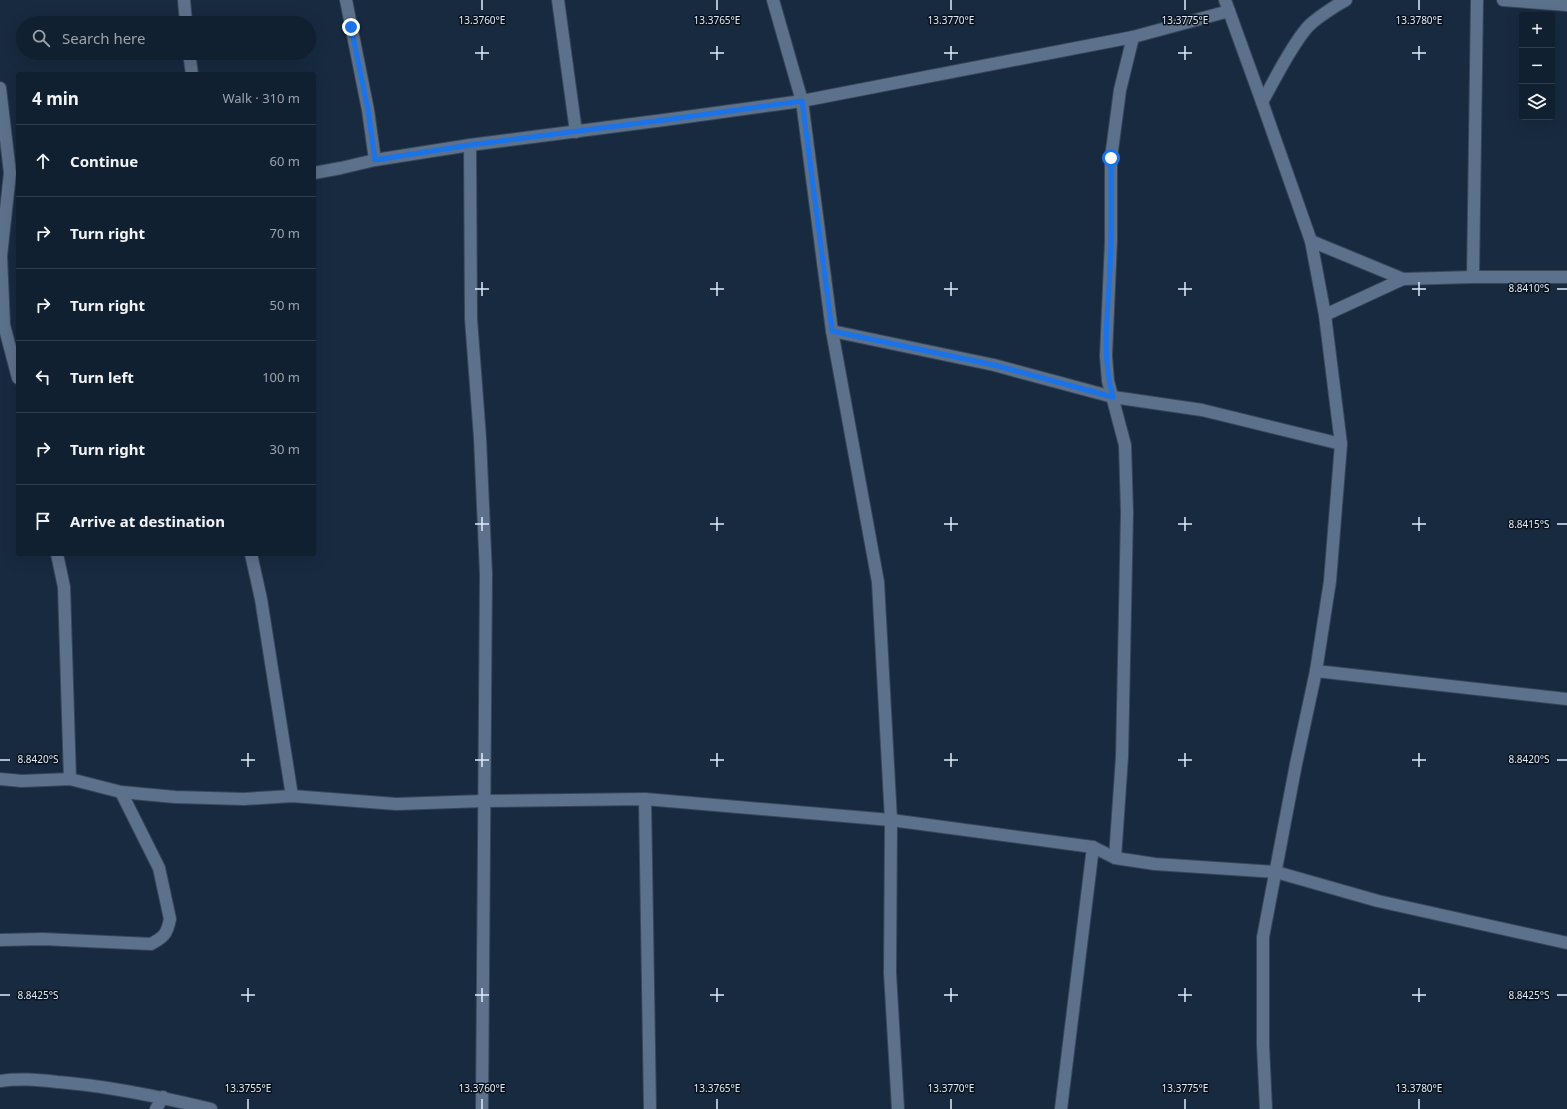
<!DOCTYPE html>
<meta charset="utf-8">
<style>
body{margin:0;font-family:"Noto Sans",sans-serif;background:#1a2838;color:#f1f3f6}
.controls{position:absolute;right:12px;top:12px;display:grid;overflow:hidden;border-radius:4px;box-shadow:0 4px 16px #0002}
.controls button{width:36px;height:36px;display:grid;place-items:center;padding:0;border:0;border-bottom:1px solid #303e4c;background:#112030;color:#f1f3f6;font:20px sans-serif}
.stop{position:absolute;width:12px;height:12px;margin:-9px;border:3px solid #1a73e8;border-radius:50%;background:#fff}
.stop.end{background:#1a73e8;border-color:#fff;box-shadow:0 1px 4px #0008}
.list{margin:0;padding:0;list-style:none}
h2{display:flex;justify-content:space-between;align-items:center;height:52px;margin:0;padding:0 16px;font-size:17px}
h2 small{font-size:13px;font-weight:400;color:#9ca3ab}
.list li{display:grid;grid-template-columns:26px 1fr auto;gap:12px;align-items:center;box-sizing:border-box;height:72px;padding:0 16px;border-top:1px solid #303e4c}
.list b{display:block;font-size:15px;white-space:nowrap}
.list em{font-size:13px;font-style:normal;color:#9ca3ab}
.icon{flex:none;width:22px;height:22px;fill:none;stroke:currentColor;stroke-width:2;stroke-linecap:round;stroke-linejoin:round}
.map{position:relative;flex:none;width:1567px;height:1109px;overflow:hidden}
.search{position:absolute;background:#112030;box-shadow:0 4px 16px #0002;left:16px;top:16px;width:300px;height:44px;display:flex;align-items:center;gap:10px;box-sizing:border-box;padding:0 14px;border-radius:22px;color:#9ca3ab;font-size:15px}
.panel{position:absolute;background:#112030;box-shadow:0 4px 16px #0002;left:16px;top:72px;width:300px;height:484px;border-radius:4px}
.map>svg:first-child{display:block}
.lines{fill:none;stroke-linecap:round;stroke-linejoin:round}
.minor-casing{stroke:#374659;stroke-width:14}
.minor{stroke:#5c718b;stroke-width:12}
.route{stroke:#1a73e8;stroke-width:5}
.ticks{fill:none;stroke:#e0ecfb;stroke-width:1.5}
.ticks-label{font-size:10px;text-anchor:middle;fill:#e0ecfb;stroke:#0a121c;stroke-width:3;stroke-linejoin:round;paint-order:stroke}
</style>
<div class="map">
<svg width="1567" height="1109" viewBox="0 0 1567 1109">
<rect width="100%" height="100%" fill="#172a40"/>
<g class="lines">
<defs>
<g id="minor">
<polyline points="184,0 186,23"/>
<polyline points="346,0 368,110 375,160"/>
<polyline points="558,0 576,132"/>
<polyline points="773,0 802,101 832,331 878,582 891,820 890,973 898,1109"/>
<polyline points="1225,0 1262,102 1311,241 1325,315 1341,444 1330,581 1316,671 1296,764 1263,937 1263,1045 1266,1109"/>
<polyline points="1503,0 1567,5"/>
<polyline points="189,53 192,74"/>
<polyline points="0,88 10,173 1,256 4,325 18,378"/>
<path d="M1262 102C1276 78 1288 51 1306 29 1313 20 1335 6 1346 0"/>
<polyline points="470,145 471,319 480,438 486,574 482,1109"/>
<polyline points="314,173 341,168 375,160 470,145 664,120 802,101 1133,37 1229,11"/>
<polyline points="1311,241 1403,279"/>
<polyline points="1473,277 1477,0"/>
<polyline points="1325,315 1403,279 1473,277 1567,277"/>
<polyline points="832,331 994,365 1113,397 1202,410 1341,444"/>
<polyline points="57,554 64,587 70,779"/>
<polyline points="251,554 261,599 292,796"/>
<polyline points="1316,671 1567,699"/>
<polyline points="0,779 22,781 70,779 121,792 175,797 244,799 292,796 396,804 483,801 645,799 891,820 1093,847 1115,858 1155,864 1276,872 1378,901 1567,943"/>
<polyline points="645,799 650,1109"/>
<polyline points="1115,858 1122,757 1127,512 1125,445 1108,381 1106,356 1111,241 1111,158 1120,90 1133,37"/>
<path d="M0 940 43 939 151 944C164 937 167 934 170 919L159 868 121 792"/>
<path d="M0 1081C20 1078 38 1080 58 1082 110 1086 161 1097 211 1109"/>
<polyline points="156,1109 163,1097"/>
<polyline points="1061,1109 1093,847"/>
</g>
</defs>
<use href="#minor" class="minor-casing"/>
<use href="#minor" class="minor"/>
</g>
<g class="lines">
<path class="route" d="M351 27 368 110 375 160 470 145 664 120 802 101 832 331 994 365 1113 397C1101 356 1108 312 1110 270 1112 232 1111 195 1111 158"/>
</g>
<path class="ticks" d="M482 0V10M717 0V10M951 0V10M1185 0V10M1419 0V10M482 46V60M717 46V60M951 46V60M1185 46V60M1419 46V60M475 53H489M710 53H724M944 53H958M1178 53H1192M1412 53H1426M482 282V296M717 282V296M951 282V296M1185 282V296M1419 282V296M475 289H489M710 289H724M944 289H958M1178 289H1192M1412 289H1426M1557 289H1567M482 517V531M717 517V531M951 517V531M1185 517V531M1419 517V531M475 524H489M710 524H724M944 524H958M1178 524H1192M1412 524H1426M1557 524H1567M248 753V767M482 753V767M717 753V767M951 753V767M1185 753V767M1419 753V767M0 760H10M241 760H255M475 760H489M710 760H724M944 760H958M1178 760H1192M1412 760H1426M1557 760H1567M248 988V1002M482 988V1002M717 988V1002M951 988V1002M1185 988V1002M1419 988V1002M0 995H10M241 995H255M475 995H489M710 995H724M944 995H958M1178 995H1192M1412 995H1426M1557 995H1567M248 1099V1109M482 1099V1109M717 1099V1109M951 1099V1109M1185 1099V1109M1419 1099V1109"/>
<g class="ticks-label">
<text x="482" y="24">13.3760°E</text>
<text x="717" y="24">13.3765°E</text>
<text x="951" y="24">13.3770°E</text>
<text x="1185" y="24">13.3775°E</text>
<text x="1419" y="24">13.3780°E</text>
<text x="1529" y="292">8.8410°S</text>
<text x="1529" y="528">8.8415°S</text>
<text x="38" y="763">8.8420°S</text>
<text x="1529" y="763">8.8420°S</text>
<text x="38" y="999">8.8425°S</text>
<text x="1529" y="999">8.8425°S</text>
<text x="248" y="1092">13.3755°E</text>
<text x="482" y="1092">13.3760°E</text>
<text x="717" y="1092">13.3765°E</text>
<text x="951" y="1092">13.3770°E</text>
<text x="1185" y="1092">13.3775°E</text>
<text x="1419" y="1092">13.3780°E</text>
</g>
</svg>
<div class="controls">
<button>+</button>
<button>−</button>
<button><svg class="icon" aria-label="layers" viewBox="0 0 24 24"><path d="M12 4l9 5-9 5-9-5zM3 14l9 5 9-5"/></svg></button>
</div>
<div class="stop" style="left:1111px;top:158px"></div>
<div class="stop end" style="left:351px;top:27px"></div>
<div class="search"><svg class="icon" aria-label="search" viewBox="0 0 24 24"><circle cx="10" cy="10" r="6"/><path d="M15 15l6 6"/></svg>Search here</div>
<section class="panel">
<h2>4 min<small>Walk · 310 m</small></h2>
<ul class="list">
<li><svg class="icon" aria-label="ahead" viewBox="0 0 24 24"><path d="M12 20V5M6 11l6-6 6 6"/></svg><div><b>Continue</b></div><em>60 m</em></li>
<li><svg class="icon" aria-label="right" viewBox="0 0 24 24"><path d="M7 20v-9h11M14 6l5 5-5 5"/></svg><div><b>Turn right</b></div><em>70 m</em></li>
<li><svg class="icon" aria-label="right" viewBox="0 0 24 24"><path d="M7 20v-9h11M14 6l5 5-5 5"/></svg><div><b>Turn right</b></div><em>50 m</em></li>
<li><svg class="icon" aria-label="left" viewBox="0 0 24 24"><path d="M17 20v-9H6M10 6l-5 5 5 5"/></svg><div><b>Turn left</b></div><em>100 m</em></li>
<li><svg class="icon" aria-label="right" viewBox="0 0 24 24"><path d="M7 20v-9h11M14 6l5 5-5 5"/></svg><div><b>Turn right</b></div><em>30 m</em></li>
<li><svg class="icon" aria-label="arrive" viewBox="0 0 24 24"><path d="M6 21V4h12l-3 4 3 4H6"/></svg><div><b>Arrive at destination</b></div></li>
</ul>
</section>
</div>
